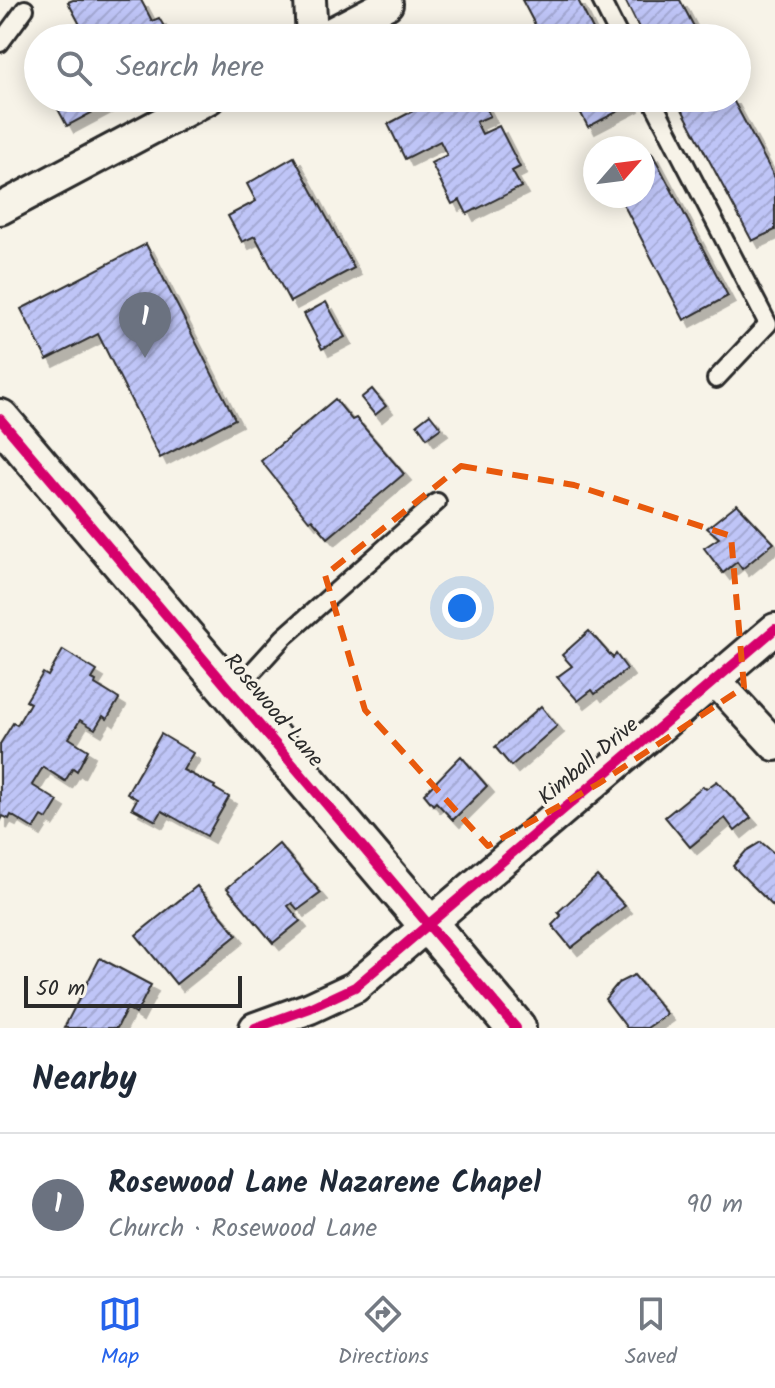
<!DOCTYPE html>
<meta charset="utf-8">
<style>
body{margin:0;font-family:Kalam,sans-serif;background:#f2f2f3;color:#1f2937}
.compass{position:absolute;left:583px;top:136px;width:72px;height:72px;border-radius:50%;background:#fff;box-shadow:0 4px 20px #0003;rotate:62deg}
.scale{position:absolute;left:24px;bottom:20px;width:218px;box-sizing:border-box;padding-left:8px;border:4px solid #2b2b2b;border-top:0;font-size:22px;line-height:28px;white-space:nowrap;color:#2b2b2b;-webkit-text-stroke:6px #f7f3e8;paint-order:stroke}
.you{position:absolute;left:462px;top:608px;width:28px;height:28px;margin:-20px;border:6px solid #fff;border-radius:50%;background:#1a73e8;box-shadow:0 0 0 12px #1a73e833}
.badge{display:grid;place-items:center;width:52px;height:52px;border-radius:50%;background:#2563eb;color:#fff;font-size:26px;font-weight:700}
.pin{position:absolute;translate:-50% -66px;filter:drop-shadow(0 2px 4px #0008)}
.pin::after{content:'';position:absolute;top:42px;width:28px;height:24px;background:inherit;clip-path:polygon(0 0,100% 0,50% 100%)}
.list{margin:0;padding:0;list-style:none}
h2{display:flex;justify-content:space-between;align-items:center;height:104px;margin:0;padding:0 32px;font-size:34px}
h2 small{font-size:26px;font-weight:400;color:#747a83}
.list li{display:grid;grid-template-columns:52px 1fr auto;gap:24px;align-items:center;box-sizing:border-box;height:144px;padding:0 32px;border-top:2px solid #e0e1e3}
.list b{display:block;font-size:30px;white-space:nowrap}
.list p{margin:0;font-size:26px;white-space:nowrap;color:#747a83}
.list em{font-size:26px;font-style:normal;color:#747a83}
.icon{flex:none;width:44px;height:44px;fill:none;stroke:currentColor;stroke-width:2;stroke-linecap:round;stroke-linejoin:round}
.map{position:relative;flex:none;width:775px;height:1028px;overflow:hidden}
.search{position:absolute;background:#fff;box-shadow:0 4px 20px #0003;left:24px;right:24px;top:24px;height:88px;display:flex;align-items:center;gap:20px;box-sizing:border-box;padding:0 28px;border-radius:44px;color:#747a83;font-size:30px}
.sheet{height:248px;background:#fff}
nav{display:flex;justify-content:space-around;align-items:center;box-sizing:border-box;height:112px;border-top:2px solid #e0e1e3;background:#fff;font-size:22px;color:#747a83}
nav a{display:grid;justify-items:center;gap:4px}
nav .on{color:#2563eb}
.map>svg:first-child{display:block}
.building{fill:url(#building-hatch);stroke:#2b2b2b;stroke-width:2;filter:url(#shadow)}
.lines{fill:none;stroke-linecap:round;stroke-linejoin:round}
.service-casing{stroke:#2b2b2b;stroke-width:22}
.minor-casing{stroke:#2b2b2b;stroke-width:36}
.tertiary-casing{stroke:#2b2b2b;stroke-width:44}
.service{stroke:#f7f3e8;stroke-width:16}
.minor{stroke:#f7f3e8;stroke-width:30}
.tertiary{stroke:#f7f3e8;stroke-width:38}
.cycleway-casing{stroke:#f7f3e8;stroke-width:15}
.cycleway{stroke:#d6006c;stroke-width:10}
.marked{fill:none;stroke:#e8590c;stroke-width:6;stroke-dasharray:16 10;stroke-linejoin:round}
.labels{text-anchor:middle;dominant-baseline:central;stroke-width:7;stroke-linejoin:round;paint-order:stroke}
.street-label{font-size:22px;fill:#2b2b2b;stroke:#f7f3e8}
</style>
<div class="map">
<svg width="775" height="1028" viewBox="0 0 775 1028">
<defs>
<pattern id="building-hatch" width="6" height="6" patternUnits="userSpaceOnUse" patternTransform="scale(2)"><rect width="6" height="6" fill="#bfc5f7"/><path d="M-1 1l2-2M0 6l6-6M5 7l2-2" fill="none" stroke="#a4a9d4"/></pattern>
<filter id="shadow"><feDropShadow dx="7" dy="7" stdDeviation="0" flood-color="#0004"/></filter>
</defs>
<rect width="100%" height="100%" fill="#f7f3e8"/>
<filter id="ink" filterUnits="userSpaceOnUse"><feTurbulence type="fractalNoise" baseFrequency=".0125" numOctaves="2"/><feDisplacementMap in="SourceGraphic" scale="16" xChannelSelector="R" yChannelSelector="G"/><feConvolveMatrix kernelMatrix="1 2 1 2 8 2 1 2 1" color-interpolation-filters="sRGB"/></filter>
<g filter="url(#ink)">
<g class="building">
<polygon points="73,0 141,0 152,21 159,18 171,38 87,38 68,2"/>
<polygon points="522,0 578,0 597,38 542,38"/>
<polygon points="625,0 680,0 700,38 644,38"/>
<polygon points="52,98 119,98 67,126"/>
<polygon points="428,98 481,98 490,116 476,122 482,134 499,126 520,167 512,171 521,187 467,214 460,200 452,204 431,163 447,155 440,141 405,159 388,124 428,103 426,99"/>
<polygon points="573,98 629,98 632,104 588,127"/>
<polygon points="676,98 732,98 775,178 775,230 752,241"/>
<polygon points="652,153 728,296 684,320 619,196 643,196 643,158"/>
<polygon points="294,157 354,268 290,302 255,236 242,242 228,216 256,201 247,184"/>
<polygon points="146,244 235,419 160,458 98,334 47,360 21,309"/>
<polygon points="326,302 345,337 322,349 304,314"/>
<polygon points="372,389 386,406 375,415 361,398"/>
<polygon points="335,399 352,420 356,418 404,474 328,538 312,519 309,521 261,461"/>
<polygon points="430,414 441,428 427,438 417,424"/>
<polygon points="737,504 774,543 742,569 737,562 723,573 704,548 719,538 707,528"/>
<polygon points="589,631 613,658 616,654 627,669 595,694 592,690 578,701 557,677 572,666 562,655"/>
<polygon points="63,650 97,671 92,679 96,681 95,684 119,699 107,719 103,716 95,729 80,720 69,738 88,750 77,771 73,768 65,781 43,767 32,785 58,801 47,819 42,816 34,829 11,815 9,819 3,816 0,822 0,744 13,723 17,725 30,703 26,701 43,673 48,676"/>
<polygon points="541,706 557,726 511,766 495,747"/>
<polygon points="161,734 193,753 183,770 215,786 214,788 229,797 207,836 162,811 156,821 132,808 137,799 127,793"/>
<polygon points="461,756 487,786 453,820 436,802 433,805 424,794"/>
<polygon points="717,781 751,818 735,831 725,818 690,847 665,817 703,786 706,789"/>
<polygon points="761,842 775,854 775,908 733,866 746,851"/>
<polygon points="279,844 321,893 298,910 292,903 288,906 300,921 273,943 227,888"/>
<polygon points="597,876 625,906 571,948 552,925 561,916 558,912"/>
<polygon points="197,886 237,935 176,984 136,935"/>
<polygon points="100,958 151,985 136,1014 127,1008 117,1028 64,1028"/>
<polygon points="634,975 667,1014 647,1028 627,1028 605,999 618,983"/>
</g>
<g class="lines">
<defs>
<g id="service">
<polyline points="601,0 620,38"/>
<polyline points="0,43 25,9"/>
<polyline points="651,98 768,324 716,379"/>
<polyline points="233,693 284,637 437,502"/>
</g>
<g id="minor">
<polyline points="310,0 312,38"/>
<polyline points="322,38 387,4"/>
<polyline points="0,209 209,98"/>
<polyline points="715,680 775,745"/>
<polyline points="255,1028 310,1008 355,987 775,629"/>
</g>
<polyline id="tertiary" points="0,419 516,1028"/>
</defs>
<use href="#service" class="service-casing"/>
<use href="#minor" class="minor-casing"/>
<use href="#tertiary" class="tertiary-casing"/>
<use href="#service" class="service"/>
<use href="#minor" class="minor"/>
<use href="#tertiary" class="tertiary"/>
<defs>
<g id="cycleway">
<polyline points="0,419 516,1028"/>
<polyline points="255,1028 310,1008 355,987 775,629"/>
</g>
</defs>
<use href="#cycleway" class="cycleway-casing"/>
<use href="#cycleway" class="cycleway"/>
</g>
</g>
<path class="marked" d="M461 466 574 485 731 536 744 687 598 784 488 846 365 710 325 575Z"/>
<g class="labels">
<g class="street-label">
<text transform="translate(273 711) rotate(50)">Rosewood Lane</text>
<text transform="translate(589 762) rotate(-40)">Kimball Drive</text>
</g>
</g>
</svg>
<svg class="compass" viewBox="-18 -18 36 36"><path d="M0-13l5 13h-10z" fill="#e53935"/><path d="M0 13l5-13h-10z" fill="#747a83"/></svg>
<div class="scale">50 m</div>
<div class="you"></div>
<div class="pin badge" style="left:145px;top:358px;background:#6b7280">1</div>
<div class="search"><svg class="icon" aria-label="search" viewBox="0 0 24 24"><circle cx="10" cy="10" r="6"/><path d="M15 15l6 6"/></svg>Search here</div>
</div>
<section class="sheet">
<h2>Nearby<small></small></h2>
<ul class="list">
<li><span class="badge" style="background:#6b7280">1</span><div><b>Rosewood Lane Nazarene Chapel</b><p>Church · Rosewood Lane</p></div><em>90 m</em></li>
</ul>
</section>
<nav>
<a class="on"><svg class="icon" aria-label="map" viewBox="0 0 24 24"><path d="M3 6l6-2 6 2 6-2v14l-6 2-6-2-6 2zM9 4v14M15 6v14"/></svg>Map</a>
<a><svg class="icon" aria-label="directions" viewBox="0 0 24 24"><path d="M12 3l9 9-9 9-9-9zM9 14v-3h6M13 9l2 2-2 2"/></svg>Directions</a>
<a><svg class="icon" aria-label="saved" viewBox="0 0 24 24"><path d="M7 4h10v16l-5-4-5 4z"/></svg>Saved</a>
</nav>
